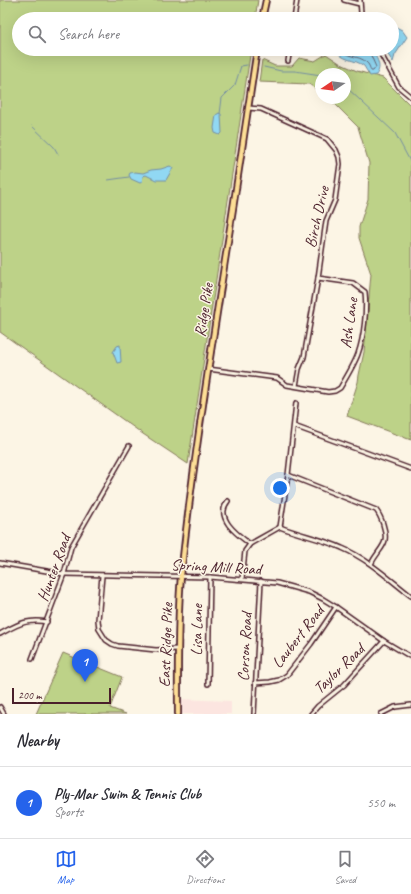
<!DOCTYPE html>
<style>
body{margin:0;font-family:Caveat,sans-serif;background:#f2f2f3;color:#2b2b33}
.compass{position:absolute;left:315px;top:68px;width:36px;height:36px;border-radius:50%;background:#fff;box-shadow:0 4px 16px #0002;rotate:257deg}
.scale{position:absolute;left:12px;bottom:10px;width:99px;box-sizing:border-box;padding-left:4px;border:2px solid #4a1f2b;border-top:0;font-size:11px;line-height:14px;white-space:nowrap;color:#4a1f2b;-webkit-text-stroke:3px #fcf5e5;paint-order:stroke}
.you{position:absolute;left:280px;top:488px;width:14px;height:14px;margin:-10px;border:3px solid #fff;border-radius:50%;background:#1a73e8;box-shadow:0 0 0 6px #1a73e833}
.badge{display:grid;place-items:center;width:26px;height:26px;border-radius:50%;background:#2563eb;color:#fff;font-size:13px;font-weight:700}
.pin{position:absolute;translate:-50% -33px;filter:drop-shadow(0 1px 2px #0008)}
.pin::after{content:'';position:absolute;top:21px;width:14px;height:12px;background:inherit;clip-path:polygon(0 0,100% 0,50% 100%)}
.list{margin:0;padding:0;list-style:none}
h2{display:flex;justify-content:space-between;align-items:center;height:52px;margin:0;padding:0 16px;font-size:17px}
h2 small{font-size:13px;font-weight:400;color:#7c7c81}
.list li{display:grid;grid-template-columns:26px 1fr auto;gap:12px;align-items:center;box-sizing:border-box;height:72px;padding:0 16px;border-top:1px solid #e1e1e2}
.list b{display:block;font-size:15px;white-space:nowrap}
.list p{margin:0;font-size:13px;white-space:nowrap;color:#7c7c81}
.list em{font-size:13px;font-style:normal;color:#7c7c81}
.icon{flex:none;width:22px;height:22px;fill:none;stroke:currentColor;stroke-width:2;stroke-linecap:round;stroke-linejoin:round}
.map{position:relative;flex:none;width:411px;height:714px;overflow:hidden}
.search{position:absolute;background:#fff;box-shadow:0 4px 16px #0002;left:12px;right:12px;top:12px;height:44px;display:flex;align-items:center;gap:10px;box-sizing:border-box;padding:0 14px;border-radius:22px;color:#7c7c81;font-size:15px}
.sheet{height:124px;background:#fff}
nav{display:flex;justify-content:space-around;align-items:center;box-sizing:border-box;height:56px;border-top:1px solid #e1e1e2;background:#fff;font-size:11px;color:#7c7c81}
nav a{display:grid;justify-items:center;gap:2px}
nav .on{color:#2563eb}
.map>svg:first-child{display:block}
.built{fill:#fce5e0}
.green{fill:#bdd288;stroke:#84785a}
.water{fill:#91d8f3;stroke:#758ea3}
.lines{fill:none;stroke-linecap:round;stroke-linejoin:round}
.shore{stroke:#66697b;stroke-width:1}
.stream{stroke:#758ea3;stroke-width:1}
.minor-casing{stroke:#4a1f2b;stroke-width:6}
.primary-casing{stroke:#4a1f2b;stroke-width:8}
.minor{stroke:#fcf5e5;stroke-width:3}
.primary{stroke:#fdde96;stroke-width:4.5}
.labels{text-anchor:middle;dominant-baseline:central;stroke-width:3;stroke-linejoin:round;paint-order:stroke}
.street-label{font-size:16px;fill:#4a1f2b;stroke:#fcf5e5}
</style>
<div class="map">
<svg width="411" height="714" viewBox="0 0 411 714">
<rect width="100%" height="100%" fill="#fcf5e5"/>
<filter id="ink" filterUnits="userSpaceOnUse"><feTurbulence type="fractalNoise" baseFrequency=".025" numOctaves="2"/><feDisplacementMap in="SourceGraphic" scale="8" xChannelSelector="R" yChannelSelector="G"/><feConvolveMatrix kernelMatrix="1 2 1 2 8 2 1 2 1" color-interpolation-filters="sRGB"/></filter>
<g filter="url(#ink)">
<polygon class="built" points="178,699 231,701 231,714 178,714"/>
<g class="green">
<polygon points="0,0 258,0 255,19 19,19 19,49 251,49 188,464 143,434 0,332"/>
<polygon points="326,54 341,64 357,71 383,78 411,106 411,440 347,416 358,382 359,375 364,352 371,274 359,238 359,227 368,199 369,163 358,127 335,104 328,98 345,98 345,74 321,74 321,93 309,84 259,82 262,60 275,66 292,66 299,58 315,61"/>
<polygon points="63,653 122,677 110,708 126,714 36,714"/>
</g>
<g class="water">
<polygon points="392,25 402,30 407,37 395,55 393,62 384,49 392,49"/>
<path d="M337 49H372C376 58 383 66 376 75L370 76 364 66C356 59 339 61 337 49Z"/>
<polygon points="219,113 221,114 222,133 220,135 215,133 214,128 216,115"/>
<polygon points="170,166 173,168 166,180 156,180 146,175 143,176 142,182 140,183 131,179 129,175 130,173 135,172 143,173 151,170 161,169"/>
<polygon points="120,345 121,362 117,363 113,352 117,346"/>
</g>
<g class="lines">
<path class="shore" d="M341 49C345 58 359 55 366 62 369 64 370 68 371 71H373L376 67 368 49"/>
<g class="stream">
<polyline points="264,67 281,71 295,71 321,75"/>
<polyline points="345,86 395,133 411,163"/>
<polyline points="220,114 222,98 235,85 241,66 247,65"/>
<polyline points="32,126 54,147 58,154"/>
<polyline points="108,180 129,177"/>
</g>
<defs>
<g id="minor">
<polyline points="344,0 360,4"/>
<polyline points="360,0 361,13 363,19"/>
<polyline points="294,19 297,0"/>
<polyline points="378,49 399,87 411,97"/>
<polyline points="288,61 290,49"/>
<polyline points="248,108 261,109 327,139 336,150 339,157 340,164 335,200 326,221 318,278 304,357 299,369 296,386"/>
<path d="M208 369 277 378 287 385 328 392 335 391 340 388C346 378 354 365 358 354 364 337 367 310 365 292L353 283 318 278"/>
<polyline points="294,426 411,469"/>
<path d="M288 475 376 510C380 515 381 518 383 524 390 546 380 546 371 564"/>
<path d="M228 501C214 518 238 535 250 544"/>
<path d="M280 527C300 535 322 539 342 548 368 559 389 579 411 596"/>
<polyline points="280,527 288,475 296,403"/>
<polyline points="0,563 64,574 210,577 277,583 309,592 323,599 336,607 384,641 411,657"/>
<polyline points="102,576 98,620 99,629 106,640 112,644 118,646 156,650 178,649"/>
<polyline points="242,579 245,551 250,544 280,527"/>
<path d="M0 634C17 625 27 618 47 622"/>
<polyline points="32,659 64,574 71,547 129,446"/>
<polyline points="255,683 270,682 279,680 287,675 311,644 336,607"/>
<polyline points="208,684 210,577"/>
<polyline points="0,707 4,714"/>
<polyline points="254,714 261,581"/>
<polyline points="311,714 318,706 344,685 384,641"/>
<polyline points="381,714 395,707 411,705"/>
</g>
<g id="primary">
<polyline points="262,19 266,0"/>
<path d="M178 714C178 669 177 621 181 576 194 451 215 327 234 202 242 151 249 100 257 49"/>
</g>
</defs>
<use href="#minor" class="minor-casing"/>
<use href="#primary" class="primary-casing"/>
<use href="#minor" class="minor"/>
<use href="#primary" class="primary"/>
</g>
</g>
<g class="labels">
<g class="street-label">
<text transform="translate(317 217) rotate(-77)">Birch Drive</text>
<text transform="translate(204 310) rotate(-81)">Ridge Pike</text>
<text transform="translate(349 323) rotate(-82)">Ash Lane</text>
<text transform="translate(216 567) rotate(3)">Spring Mill Road</text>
<text transform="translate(54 568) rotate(-70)">Hunter Road</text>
<text transform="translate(197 630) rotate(-89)">Lisa Lane</text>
<text transform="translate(298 637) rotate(-52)">Laubert Road</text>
<text transform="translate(166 645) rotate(-88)">East Ridge Pike</text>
<text transform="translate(245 647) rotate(-87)">Corson Road</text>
<text transform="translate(339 669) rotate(-44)">Taylor Road</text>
</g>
</g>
</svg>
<svg class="compass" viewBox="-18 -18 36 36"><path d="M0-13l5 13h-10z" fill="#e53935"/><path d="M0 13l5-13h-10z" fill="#7c7c81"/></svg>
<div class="scale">200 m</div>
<div class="you"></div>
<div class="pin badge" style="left:85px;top:682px">1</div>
<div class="search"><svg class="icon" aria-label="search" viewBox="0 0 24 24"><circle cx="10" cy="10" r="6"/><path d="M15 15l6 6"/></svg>Search here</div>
</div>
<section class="sheet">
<h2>Nearby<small></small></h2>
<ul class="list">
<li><span class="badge">1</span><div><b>Ply-Mar Swim &amp; Tennis Club</b><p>Sports</p></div><em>550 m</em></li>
</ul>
</section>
<nav>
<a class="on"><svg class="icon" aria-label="map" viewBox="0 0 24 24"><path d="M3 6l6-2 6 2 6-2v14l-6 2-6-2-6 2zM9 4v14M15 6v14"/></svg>Map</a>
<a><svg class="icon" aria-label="directions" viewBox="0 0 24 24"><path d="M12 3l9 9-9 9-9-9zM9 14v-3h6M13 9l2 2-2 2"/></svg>Directions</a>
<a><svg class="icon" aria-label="saved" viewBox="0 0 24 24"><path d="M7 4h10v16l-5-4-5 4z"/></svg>Saved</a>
</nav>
